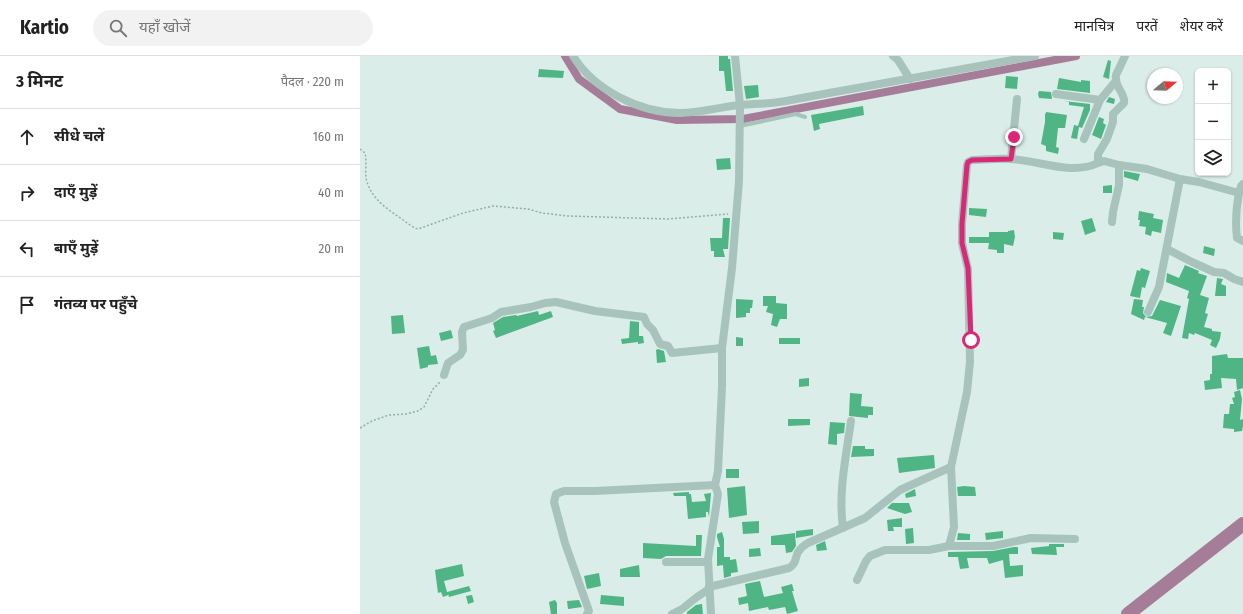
<!DOCTYPE html>
<html lang="hi">
<meta charset="utf-8">
<style>
body{margin:0;font-family:"Fira Sans Condensed","Noto Sans Devanagari",sans-serif;background:#f2f2f2;color:#222}
.controls{position:absolute;right:12px;top:12px;display:grid;overflow:hidden;border-radius:6px;box-shadow:0 1px 3px #0004}
.controls button{width:36px;height:36px;display:grid;place-items:center;padding:0;border:0;border-bottom:1px solid #e0e0e0;background:#fff;color:#222;font:20px sans-serif}
.compass{position:absolute;left:787px;top:12px;width:36px;height:36px;border-radius:50%;background:#fff;box-shadow:0 1px 3px #0004;rotate:71deg}
.stop{position:absolute;width:12px;height:12px;margin:-9px;border:3px solid #db2777;border-radius:50%;background:#fff}
.stop.end{background:#db2777;border-color:#fff;box-shadow:0 1px 4px #0008}
.list{margin:0;padding:0;list-style:none}
h2{display:flex;justify-content:space-between;align-items:center;height:52px;margin:0;padding:0 16px;font-size:17px}
h2 small{font-size:13px;font-weight:400;color:#767676}
.list li{display:grid;grid-template-columns:26px 1fr auto;gap:12px;align-items:center;box-sizing:border-box;height:56px;padding:0 16px;border-top:1px solid #e0e0e0}
.list b{display:block;font-size:15px;white-space:nowrap}
.list em{font-size:13px;font-style:normal;color:#767676}
.icon{flex:none;width:22px;height:22px;fill:none;stroke:currentColor;stroke-width:2;stroke-linecap:round;stroke-linejoin:round}
.map{position:relative;flex:none;width:883px;height:558px;overflow:hidden}
header{display:flex;align-items:center;gap:24px;box-sizing:border-box;height:56px;padding:0 20px;background:#fff;border-bottom:1px solid #e0e0e0}
header strong{font-size:19px}
nav{display:flex;gap:22px;margin-inline-start:auto;font-size:14px}
.search{width:280px;height:36px;background:#f2f2f2;display:flex;align-items:center;gap:10px;box-sizing:border-box;padding:0 14px;border-radius:22px;color:#767676;font-size:15px}
main{display:flex}
aside{flex:1;background:#fff}
.map>svg:first-child{display:block}
.lines{fill:none;stroke-linecap:round;stroke-linejoin:round}
.canal{stroke:#a67d99;stroke-width:8}
.river{stroke:#a67d99;stroke-width:14}
.building{fill:#50b584}
.path{stroke:#92afa6;stroke-width:1.5;stroke-dasharray:2 2;stroke-linecap:butt}
.service{stroke:#a7c3bc;stroke-width:4}
.minor{stroke:#a7c3bc;stroke-width:8}
.route{stroke:#db2777;stroke-width:5}
</style>
<header>
<strong>Kartio</strong>
<div class="search"><svg class="icon" aria-label="search" viewBox="0 0 24 24"><circle cx="10" cy="10" r="6"/><path d="M15 15l6 6"/></svg>यहाँ खोजें</div>
<nav><a>मानचित्र</a><a>परतें</a><a>शेयर करें</a></nav>
</header>
<main>
<aside>
<h2>3 मिनट<small>पैदल · 220 m</small></h2>
<ul class="list">
<li><svg class="icon" aria-label="ahead" viewBox="0 0 24 24"><path d="M12 20V5M6 11l6-6 6 6"/></svg><div><b>सीधे चलें</b></div><em>160 m</em></li>
<li><svg class="icon" aria-label="right" viewBox="0 0 24 24"><path d="M7 20v-9h11M14 6l5 5-5 5"/></svg><div><b>दाएँ मुड़ें</b></div><em>40 m</em></li>
<li><svg class="icon" aria-label="left" viewBox="0 0 24 24"><path d="M17 20v-9H6M10 6l-5 5 5 5"/></svg><div><b>बाएँ मुड़ें</b></div><em>20 m</em></li>
<li><svg class="icon" aria-label="arrive" viewBox="0 0 24 24"><path d="M6 21V4h12l-3 4 3 4H6"/></svg><div><b>गंतव्य पर पहुँचे</b></div></li>
</ul>
</aside>
<div class="map">
<svg width="883" height="558" viewBox="0 0 883 558">
<rect width="100%" height="100%" fill="#daede9"/>
<g class="lines">
<polyline class="canal" points="205,0 219,23 260,53 317,64 383,63 716,0"/>
<polyline class="river" points="768,558 883,468"/>
</g>
<g class="building">
<polygon points="359,0 368,0 368,3 370,3 373,35 366,35 364,15 359,15"/>
<polygon points="748,4 751,5 749,23 743,21"/>
<polygon points="179,13 204,15 203,22 178,21"/>
<polygon points="646,20 658,21 657,33 645,32"/>
<polygon points="699,22 721,26 721,24 730,25 730,37 697,33"/>
<polygon points="398,29 399,41 386,43 384,30"/>
<polygon points="679,35 691,36 692,43 679,42 678,38"/>
<polygon points="749,41 755,43 754,48 746,46"/>
<polygon points="704,45 730,48 730,54 722,72 719,71 717,83 711,82 714,69 718,70 724,51 709,49 709,46"/>
<polygon points="503,50 504,59 459,68 460,73 454,75 451,59"/>
<polygon points="686,56 707,59 705,72 698,72 696,91 699,92 698,98 686,95 686,90 681,88 685,66 685,57 686,58"/>
<polygon points="739,61 744,63 743,67 746,69 741,83 732,79"/>
<polygon points="370,102 371,113 357,114 356,103"/>
<polygon points="764,115 780,118 778,125 764,121"/>
<polygon points="752,129 752,137 743,137 743,130"/>
<polygon points="609,152 627,153 626,161 609,159"/>
<polygon points="779,155 794,158 793,162 803,164 801,177 792,175 791,180 785,178 786,171 779,170 780,164 778,164"/>
<polygon points="363,162 370,162 368,193 363,193 365,201 354,201 354,195 351,195 350,182 362,182"/>
<polygon points="732,162 736,175 725,179 721,165"/>
<polygon points="654,174 655,181 653,190 644,188 644,197 637,197 637,194 628,193 629,187 609,187 609,181 629,181 629,176 648,176 648,175"/>
<polygon points="693,176 704,177 703,184 693,183"/>
<polygon points="844,190 855,193 854,200 843,197"/>
<polygon points="825,209 839,215 838,217 847,220 840,239 849,242 845,257 848,258 844,271 852,273 852,275 861,276 860,283 856,292 850,289 852,284 835,277 834,279 829,277 828,283 822,282 829,243 827,242 829,235 806,226 807,217 819,222"/>
<polygon points="781,212 790,215 785,232 782,231 780,242 770,240 777,214 780,215"/>
<polygon points="857,222 863,223 861,228 866,230 866,240 855,240"/>
<polygon points="403,240 416,240 416,247 427,248 427,263 420,263 417,271 411,269 413,258 406,256 408,250 403,250"/>
<polygon points="376,243 393,244 392,252 390,252 390,257 386,257 386,261 376,262"/>
<polygon points="774,243 783,244 782,251 784,251 783,257 786,261 792,260 800,244 821,250 811,280 803,277 807,267 785,261 784,264 771,258"/>
<polygon points="178,255 179,259 191,255 193,261 136,282 133,275 135,274 133,267 143,261 156,259 157,260"/>
<polygon points="43,259 45,277 32,278 31,260"/>
<polygon points="270,265 279,266 279,280 283,280 284,287 278,288 278,286 262,288 261,283 269,282"/>
<polygon points="91,274 93,282 81,285 79,277"/>
<polygon points="376,281 383,282 383,290 376,290"/>
<rect x="419" y="282" width="21" height="6"/>
<polygon points="69,290 71,300 76,299 78,308 68,309 68,311 60,313 57,292"/>
<polygon points="298,293 304,295 306,306 297,307 296,294"/>
<polygon points="867,298 868,302 883,302 883,332 877,334 876,323 861,322 862,332 845,334 844,325 850,324 850,318 852,318 852,300"/>
<polygon points="449,322 449,330 439,331 439,323"/>
<polygon points="880,334 882,343 880,364 883,363 883,370 882,375 874,376 874,373 863,372 864,358 869,358 870,348 874,348 872,342 875,341 874,336"/>
<polygon points="490,337 502,338 501,350 513,351 513,359 508,359 508,362 489,360"/>
<polygon points="428,363 450,363 450,369 428,370"/>
<polygon points="470,366 485,367 484,377 477,378 477,389 468,388"/>
<polygon points="493,390 505,390 505,393 514,393 514,400 491,401"/>
<polygon points="574,399 575,412 539,417 537,402"/>
<rect x="366" y="413" width="13" height="9"/>
<polygon points="385,430 387,459 369,462 367,432"/>
<polygon points="604,430 615,431 616,440 598,440 597,431"/>
<polygon points="555,433 556,440 546,442 545,438"/>
<polygon points="329,436 329,438 331,438 332,446 346,445 344,438 351,437 349,461 348,456 346,456 346,461 328,463 326,440 314,440 313,437"/>
<polygon points="532,447 549,447 552,456 545,458 527,452"/>
<polygon points="542,462 542,471 533,471 534,475 528,475 527,464"/>
<polygon points="399,465 399,477 383,478 382,466"/>
<polygon points="553,472 554,487 546,488 545,473"/>
<polygon points="453,473 453,479 436,482 436,475"/>
<polygon points="643,475 643,482 626,484 625,477"/>
<polygon points="362,476 364,483 364,501 370,501 370,504 376,503 378,516 371,517 371,520 364,522 363,509 357,510 357,491 360,491 357,481 357,478"/>
<polygon points="435,477 436,490 432,496 426,497 425,489 411,489 411,480"/>
<polygon points="598,477 610,478 610,484 597,484"/>
<polygon points="336,479 342,479 341,500 306,500 301,503 283,502 283,487 336,490"/>
<polygon points="465,485 467,494 457,495 456,489"/>
<polygon points="689,488 704,488 704,491 696,491 697,499 672,498 671,492 689,490"/>
<polygon points="654,491 658,491 658,498 649,498 650,510 663,509 663,520 645,522 643,504 629,508 627,502 607,502 609,512 600,513 598,501 588,501 588,496 590,496 633,495"/>
<polygon points="400,492 401,500 389,501 389,493"/>
<polygon points="102,508 104,520 84,525 87,536 109,530 111,535 89,541 88,538 88,539 83,541 81,536 78,537 75,514"/>
<polygon points="279,509 280,521 260,521 260,513"/>
<polygon points="239,517 241,530 227,533 224,520"/>
<polygon points="400,525 404,541 423,537 421,531 432,528 434,535 432,535 438,555 427,558 425,551 409,554 408,551 389,555 388,547 379,549 378,542 387,540 385,528"/>
<polygon points="112,539 114,546 108,548 106,540"/>
<polygon points="241,539 264,541 264,550 240,548"/>
<polygon points="195,544 197,547 197,558 191,558 189,546"/>
<polygon points="219,544 222,551 208,553 207,545"/>
<polygon points="342,548 343,558 327,558 327,556 336,549"/>
</g>
<g class="lines">
<g class="path">
<path d="M0 93 5 97C7 105 5 114 6 122 10 142 27 153 42 163 47 167 52 171 58 173L103 157 133 150 168 153 182 157 208 160 308 163 368 158"/>
<polyline points="0,372 12,365 29,359 46,358 58,355 64,351 73,333 81,325"/>
</g>
<polyline class="service" points="380,70 436,58 445,61"/>
<g class="minor">
<path d="M213 0C234 34 280 57 320 57 340 57 360 51 380 49 391 48 401 48 411 47 423 46 435 43 447 41L675 0"/>
<polyline points="533,0 538,4 550,23"/>
<path d="M765 0 756 19C754 32 766 37 764 47L753 58V66L747 83 738 98V107L744 105 759 109 787 113 820 123 839 126 879 137 881 130 883 128"/>
<polyline points="696,38 740,44"/>
<polyline points="724,83 740,44 755,26"/>
<polyline points="651,103 657,43"/>
<path d="M879 137C876 153 875 166 877 182L883 185"/>
<polyline points="752,166 753,156 759,129 759,109"/>
<polyline points="807,193 832,206 854,216 864,217 874,223 883,226"/>
<polyline points="788,256 799,231 820,123"/>
<polyline points="84,319 88,307 100,299 103,294 102,276 104,271 132,262 141,256 171,251 185,247 196,246 235,255 284,261 287,268 293,274 300,288 308,290 312,297 362,292"/>
<path d="M483 472C478 437 486 400 491 365"/>
<polyline points="589,490 594,471 591,411"/>
<polyline points="306,506 348,506"/>
<polyline points="497,524 506,505 510,500 525,494 569,494 589,490 633,490 671,482 715,483"/>
<path d="M349 531 429 512C436 508 435 503 438 496 441 492 444 489 448 487L505 462 540 434 591 411 607 336 610 306 608 213 602 187V168L607 109 608 106 612 104C625 104 637 102 650 103 679 104 711 120 738 107"/>
<polyline points="227,558 229,555 205,487 194,446 196,438 204,435 235,435 355,429"/>
<polyline points="312,558 322,553 337,541 349,533"/>
<polyline points="351,558 348,503 358,438 355,429 358,415 362,331 362,292 372,212 379,125 380,49 375,0"/>
</g>
</g>
<g class="lines">
<polyline class="route" points="611,284 608,212 602,187 602,168 607,109 608,106 612,104 651,103 654,81"/>
</g>
</svg>
<div class="controls">
<button>+</button>
<button>−</button>
<button><svg class="icon" aria-label="layers" viewBox="0 0 24 24"><path d="M12 4l9 5-9 5-9-5zM3 14l9 5 9-5"/></svg></button>
</div>
<svg class="compass" viewBox="-18 -18 36 36"><path d="M0-13l5 13h-10z" fill="#e53935"/><path d="M0 13l5-13h-10z" fill="#767676"/></svg>
<div class="stop" style="left:611px;top:284px"></div>
<div class="stop end" style="left:654px;top:81px"></div>
</div>
</main>
